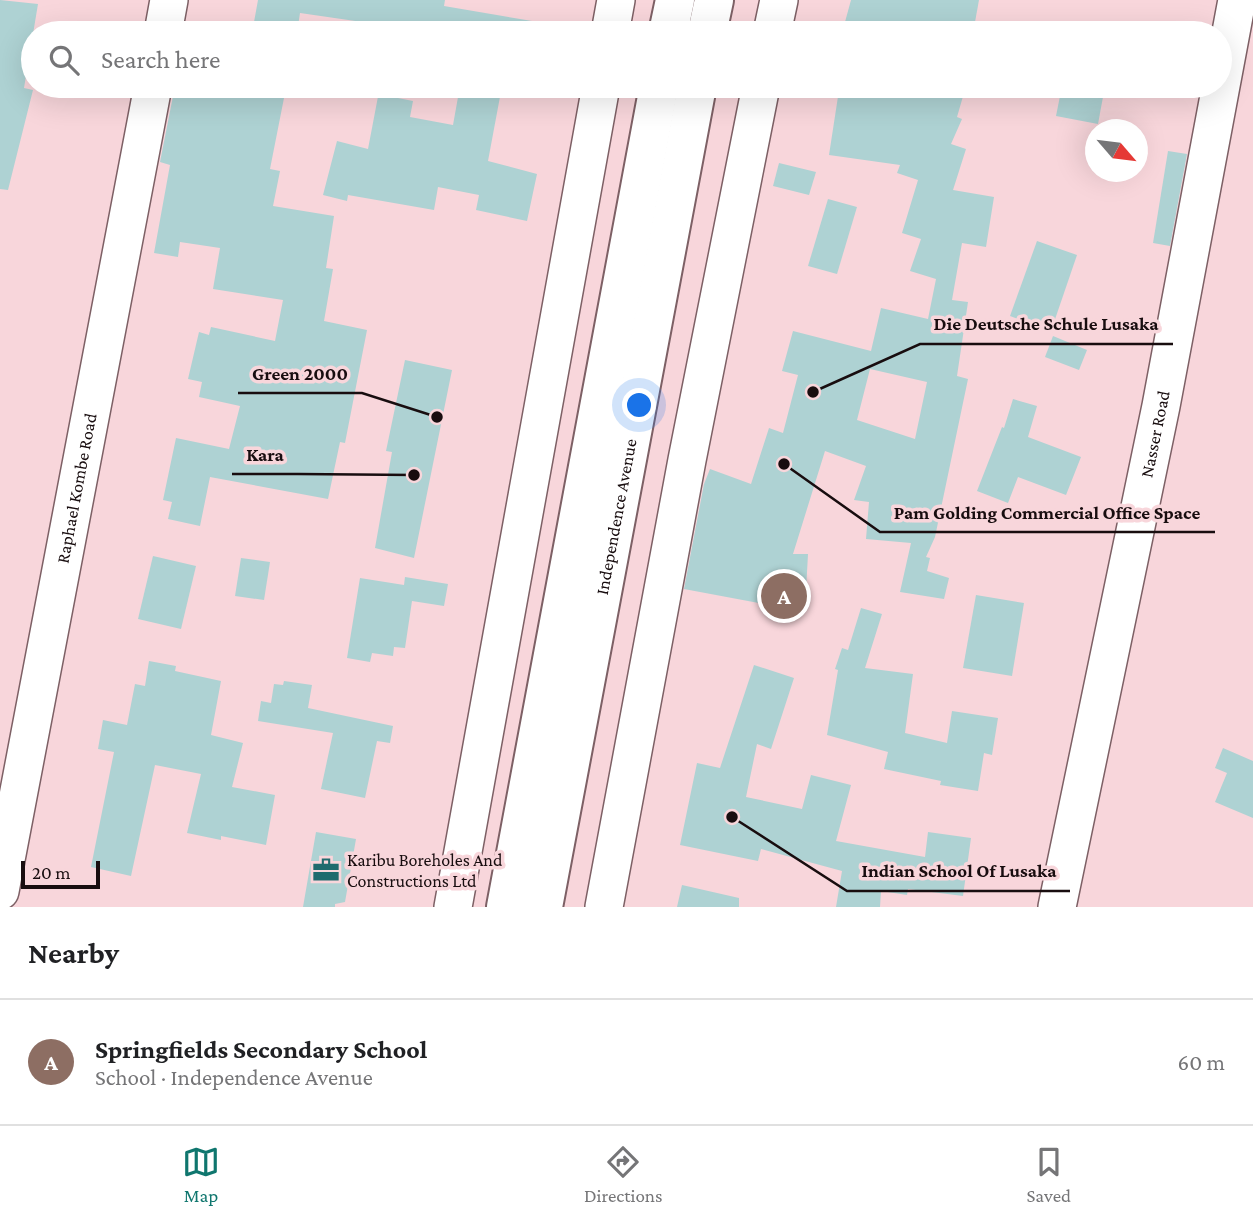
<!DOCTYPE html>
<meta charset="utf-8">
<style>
body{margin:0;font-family:"Crimson Pro",serif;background:#f2f2f2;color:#202124}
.compass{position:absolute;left:1085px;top:119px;width:63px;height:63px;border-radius:50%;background:#fff;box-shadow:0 7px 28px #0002;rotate:118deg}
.scale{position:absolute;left:21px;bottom:18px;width:79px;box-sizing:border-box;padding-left:7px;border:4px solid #180d0f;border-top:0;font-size:19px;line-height:24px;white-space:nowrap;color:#180d0f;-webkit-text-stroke:5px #f8d6db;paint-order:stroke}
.you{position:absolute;left:640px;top:406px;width:24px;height:24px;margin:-18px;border:5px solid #fff;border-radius:50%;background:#1a73e8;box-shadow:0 0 0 10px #1a73e833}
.badge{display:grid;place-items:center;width:46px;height:46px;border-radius:50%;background:#0f766e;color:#fff;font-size:23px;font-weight:700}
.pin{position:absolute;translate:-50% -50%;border:4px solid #fff;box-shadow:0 2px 7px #0006}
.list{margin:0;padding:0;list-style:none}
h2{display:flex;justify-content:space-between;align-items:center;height:91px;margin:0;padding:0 28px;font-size:30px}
h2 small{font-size:23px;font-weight:400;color:#757577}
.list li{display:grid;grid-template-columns:46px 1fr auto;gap:21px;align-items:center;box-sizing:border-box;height:126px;padding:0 28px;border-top:2px solid #e0e0e0}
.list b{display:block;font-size:26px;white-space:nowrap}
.list p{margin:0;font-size:23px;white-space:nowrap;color:#757577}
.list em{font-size:23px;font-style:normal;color:#757577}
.icon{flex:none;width:38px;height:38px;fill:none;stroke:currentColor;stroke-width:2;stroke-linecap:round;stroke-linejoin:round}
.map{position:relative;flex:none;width:1253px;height:907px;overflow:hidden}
.search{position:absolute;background:#fff;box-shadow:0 7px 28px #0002;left:21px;right:21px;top:21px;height:77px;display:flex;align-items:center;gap:18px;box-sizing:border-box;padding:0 24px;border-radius:38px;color:#757577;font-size:26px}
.sheet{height:217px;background:#fff}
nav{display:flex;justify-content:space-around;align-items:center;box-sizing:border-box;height:98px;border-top:2px solid #e0e0e0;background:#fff;font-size:19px;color:#757577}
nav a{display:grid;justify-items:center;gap:4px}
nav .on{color:#0f766e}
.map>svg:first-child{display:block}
.building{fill:#aed2d3;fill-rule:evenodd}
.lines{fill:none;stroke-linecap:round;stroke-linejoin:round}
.minor-casing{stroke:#7d6065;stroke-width:40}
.major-casing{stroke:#7d6065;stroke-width:42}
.minor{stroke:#fff;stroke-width:37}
.major{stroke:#fff;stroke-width:38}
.labels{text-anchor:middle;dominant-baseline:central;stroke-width:7;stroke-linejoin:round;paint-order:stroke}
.street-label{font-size:18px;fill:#180d0f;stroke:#f8d6db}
.poi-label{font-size:18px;fill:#180d0f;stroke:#f8d6db;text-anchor:start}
.leader{fill:none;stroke:#180d0f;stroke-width:2.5}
.callout-dot{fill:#180d0f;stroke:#f8d6db;stroke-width:2.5}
.callout-label{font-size:19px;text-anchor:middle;font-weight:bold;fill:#180d0f;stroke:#f8d6db;stroke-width:7;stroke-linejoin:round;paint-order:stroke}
</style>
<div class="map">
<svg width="1253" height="907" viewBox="0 0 1253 907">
<rect width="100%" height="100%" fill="#f8d6db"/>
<g class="building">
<polygon points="0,0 38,4 24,88 33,90 8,190 0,189"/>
<polygon points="258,0 445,0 444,6 538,22 537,33 437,33 377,21 376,24 300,13 297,33 252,33"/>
<polygon points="851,0 979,0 973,33 842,33"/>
<polygon points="175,86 220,86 284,98 270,169 280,171 273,206 334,216 326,268 333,269 324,321 367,330 345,443 340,442 328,499 210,477 200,526 168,519 172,502 163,500 176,438 229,449 240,406 199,397 202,382 188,379 199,332 209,335 211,327 275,341 283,300 213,289 220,248 180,242 178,257 154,253 170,165 160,162"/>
<polygon points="380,86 400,86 398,98 413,101 410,117 453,125 460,86 502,86 488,161 537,174 527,221 476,210 479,195 438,187 434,210 348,195 347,201 323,195 337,141 368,149"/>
<path d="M853 86H966L957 117 962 119 951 144 966 149 953 190 994 197 986 247 962 243 952 300 968 302 957 376 968 379 935 537 926 557 930 558 927 571 949 578 944 599 900 592 911 543 866 539 869 502 854 500 866 466 825 451 793 554H808L805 609 764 607V604L684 589 704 484 710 469 751 484 769 428 783 433 798 375 782 371 793 331 871 351 881 308 928 319 936 279 910 271 921 239 902 233 918 180 897 173 900 165 829 155 839 90 851 92ZM870 369 927 382 915 439 857 420Z"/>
<polygon points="1062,86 1105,86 1098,124 1056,116"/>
<polygon points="1168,151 1187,154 1170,246 1153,243"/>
<polygon points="779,163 816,172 809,195 773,186"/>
<polygon points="828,199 857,207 837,274 808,266"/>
<polygon points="1037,241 1077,255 1051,331 1010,316"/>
<polygon points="1053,336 1087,350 1079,370 1045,357"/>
<polygon points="405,360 452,370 414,558 375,548 392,452 386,451"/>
<polygon points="1013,399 1037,406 1028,437 1081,457 1066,495 1018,477 1008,503 977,491 1002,427 1004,428"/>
<polygon points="153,556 196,566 181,629 138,619"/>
<polygon points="241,558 270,562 264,600 235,596"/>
<polygon points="405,577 448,584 444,606 412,601 405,648 394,647 393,656 372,653 370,662 347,658 360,578 404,585"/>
<polygon points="976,595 1024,603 1012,676 963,668"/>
<polygon points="861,608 882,614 865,668 913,674 905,733 947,743 952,711 998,718 992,755 984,753 978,791 940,785 941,781 884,769 888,752 827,735 838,670 835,669 842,648 848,650"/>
<polygon points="149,661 176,666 175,671 221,681 211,735 243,743 232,787 275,795 266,845 221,836 221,840 187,833 201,774 155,765 131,876 91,867 114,752 98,749 103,720 127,725 135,684 145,686"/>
<polygon points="754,665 794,678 771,749 757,744 746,797 802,809 811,775 851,785 836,841 925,857 928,832 971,838 963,896 908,889 907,895 881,891 880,907 836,907 842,871 761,849 758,861 680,845 697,763 720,768"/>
<polygon points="284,681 312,685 308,708 393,726 390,743 377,741 365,798 321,789 333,733 258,721 261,701 271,703 274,684 283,685"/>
<polygon points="1223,748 1253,761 1253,818 1215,802 1227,773 1215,768"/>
<polygon points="316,832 356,839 345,902 335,904 335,907 303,907"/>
<polygon points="682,885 739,898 739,907 677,907"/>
</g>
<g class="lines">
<defs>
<g id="minor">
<polyline points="163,33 169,0"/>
<polyline points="610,33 616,0"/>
<polyline points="772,33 779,0"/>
<path id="s1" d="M0 891 153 86"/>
<polyline points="453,907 601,86"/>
<polyline points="604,907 687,460 761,86"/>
<path id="s2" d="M1057 907 1161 406 1237 0"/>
</g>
<g id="major">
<polyline points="668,33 675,0"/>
<polyline points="707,33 714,0"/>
<polyline points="506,907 659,86"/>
<path id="s3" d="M543 907 697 86"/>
</g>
</defs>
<use href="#minor" class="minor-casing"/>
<use href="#major" class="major-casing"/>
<use href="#minor" class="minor"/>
<use href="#major" class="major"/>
</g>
<defs>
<symbol id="office-bare" viewBox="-9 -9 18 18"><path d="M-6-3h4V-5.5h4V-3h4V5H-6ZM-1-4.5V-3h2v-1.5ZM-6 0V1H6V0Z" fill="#1f6b6e" stroke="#f8d6db" stroke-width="2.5" paint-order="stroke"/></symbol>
</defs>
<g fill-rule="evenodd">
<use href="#office-bare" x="307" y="851" width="38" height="38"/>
</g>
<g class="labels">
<g class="street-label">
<text stroke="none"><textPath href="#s2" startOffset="483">Nasser Road</textPath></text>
<text stroke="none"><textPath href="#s1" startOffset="410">Raphael Kombe Road</textPath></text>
<text stroke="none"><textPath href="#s3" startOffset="397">Independence Avenue</textPath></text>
</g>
<g class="poi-label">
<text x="347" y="860">Karibu Boreholes And<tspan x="347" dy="21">Constructions Ltd</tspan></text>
</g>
</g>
<path class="leader" d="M813 392L920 344H1173M437 417L362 393H238M414 475L298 474H232M784 464L880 532H1215M732 817L847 891H1070"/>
<g class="callout-dot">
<circle cx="813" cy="392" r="7"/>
<circle cx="437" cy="417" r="7"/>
<circle cx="414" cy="475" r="7"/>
<circle cx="784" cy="464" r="7"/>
<circle cx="732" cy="817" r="7"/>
</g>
<g class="callout-label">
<text x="1046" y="330">Die Deutsche Schule Lusaka</text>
<text x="300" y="380">Green 2000</text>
<text x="265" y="461">Kara</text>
<text x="1047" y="519">Pam Golding Commercial Office Space</text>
<text x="959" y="877">Indian School Of Lusaka</text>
</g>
</svg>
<svg class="compass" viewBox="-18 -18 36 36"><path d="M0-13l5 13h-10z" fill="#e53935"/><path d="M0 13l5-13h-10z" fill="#757577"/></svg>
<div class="scale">20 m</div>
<div class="you"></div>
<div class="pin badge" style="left:784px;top:596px;background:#8d6e63">A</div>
<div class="search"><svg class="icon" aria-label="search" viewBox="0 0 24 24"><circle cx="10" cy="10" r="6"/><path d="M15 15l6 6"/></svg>Search here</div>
</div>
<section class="sheet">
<h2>Nearby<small></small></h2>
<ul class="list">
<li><span class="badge" style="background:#8d6e63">A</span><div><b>Springfields Secondary School</b><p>School · Independence Avenue</p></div><em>60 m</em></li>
</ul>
</section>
<nav>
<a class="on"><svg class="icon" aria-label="map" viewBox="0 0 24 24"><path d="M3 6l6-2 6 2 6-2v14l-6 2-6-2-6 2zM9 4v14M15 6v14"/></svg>Map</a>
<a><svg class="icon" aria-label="directions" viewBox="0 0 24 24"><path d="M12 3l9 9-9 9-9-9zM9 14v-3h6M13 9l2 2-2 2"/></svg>Directions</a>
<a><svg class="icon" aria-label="saved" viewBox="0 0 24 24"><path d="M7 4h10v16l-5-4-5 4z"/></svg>Saved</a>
</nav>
